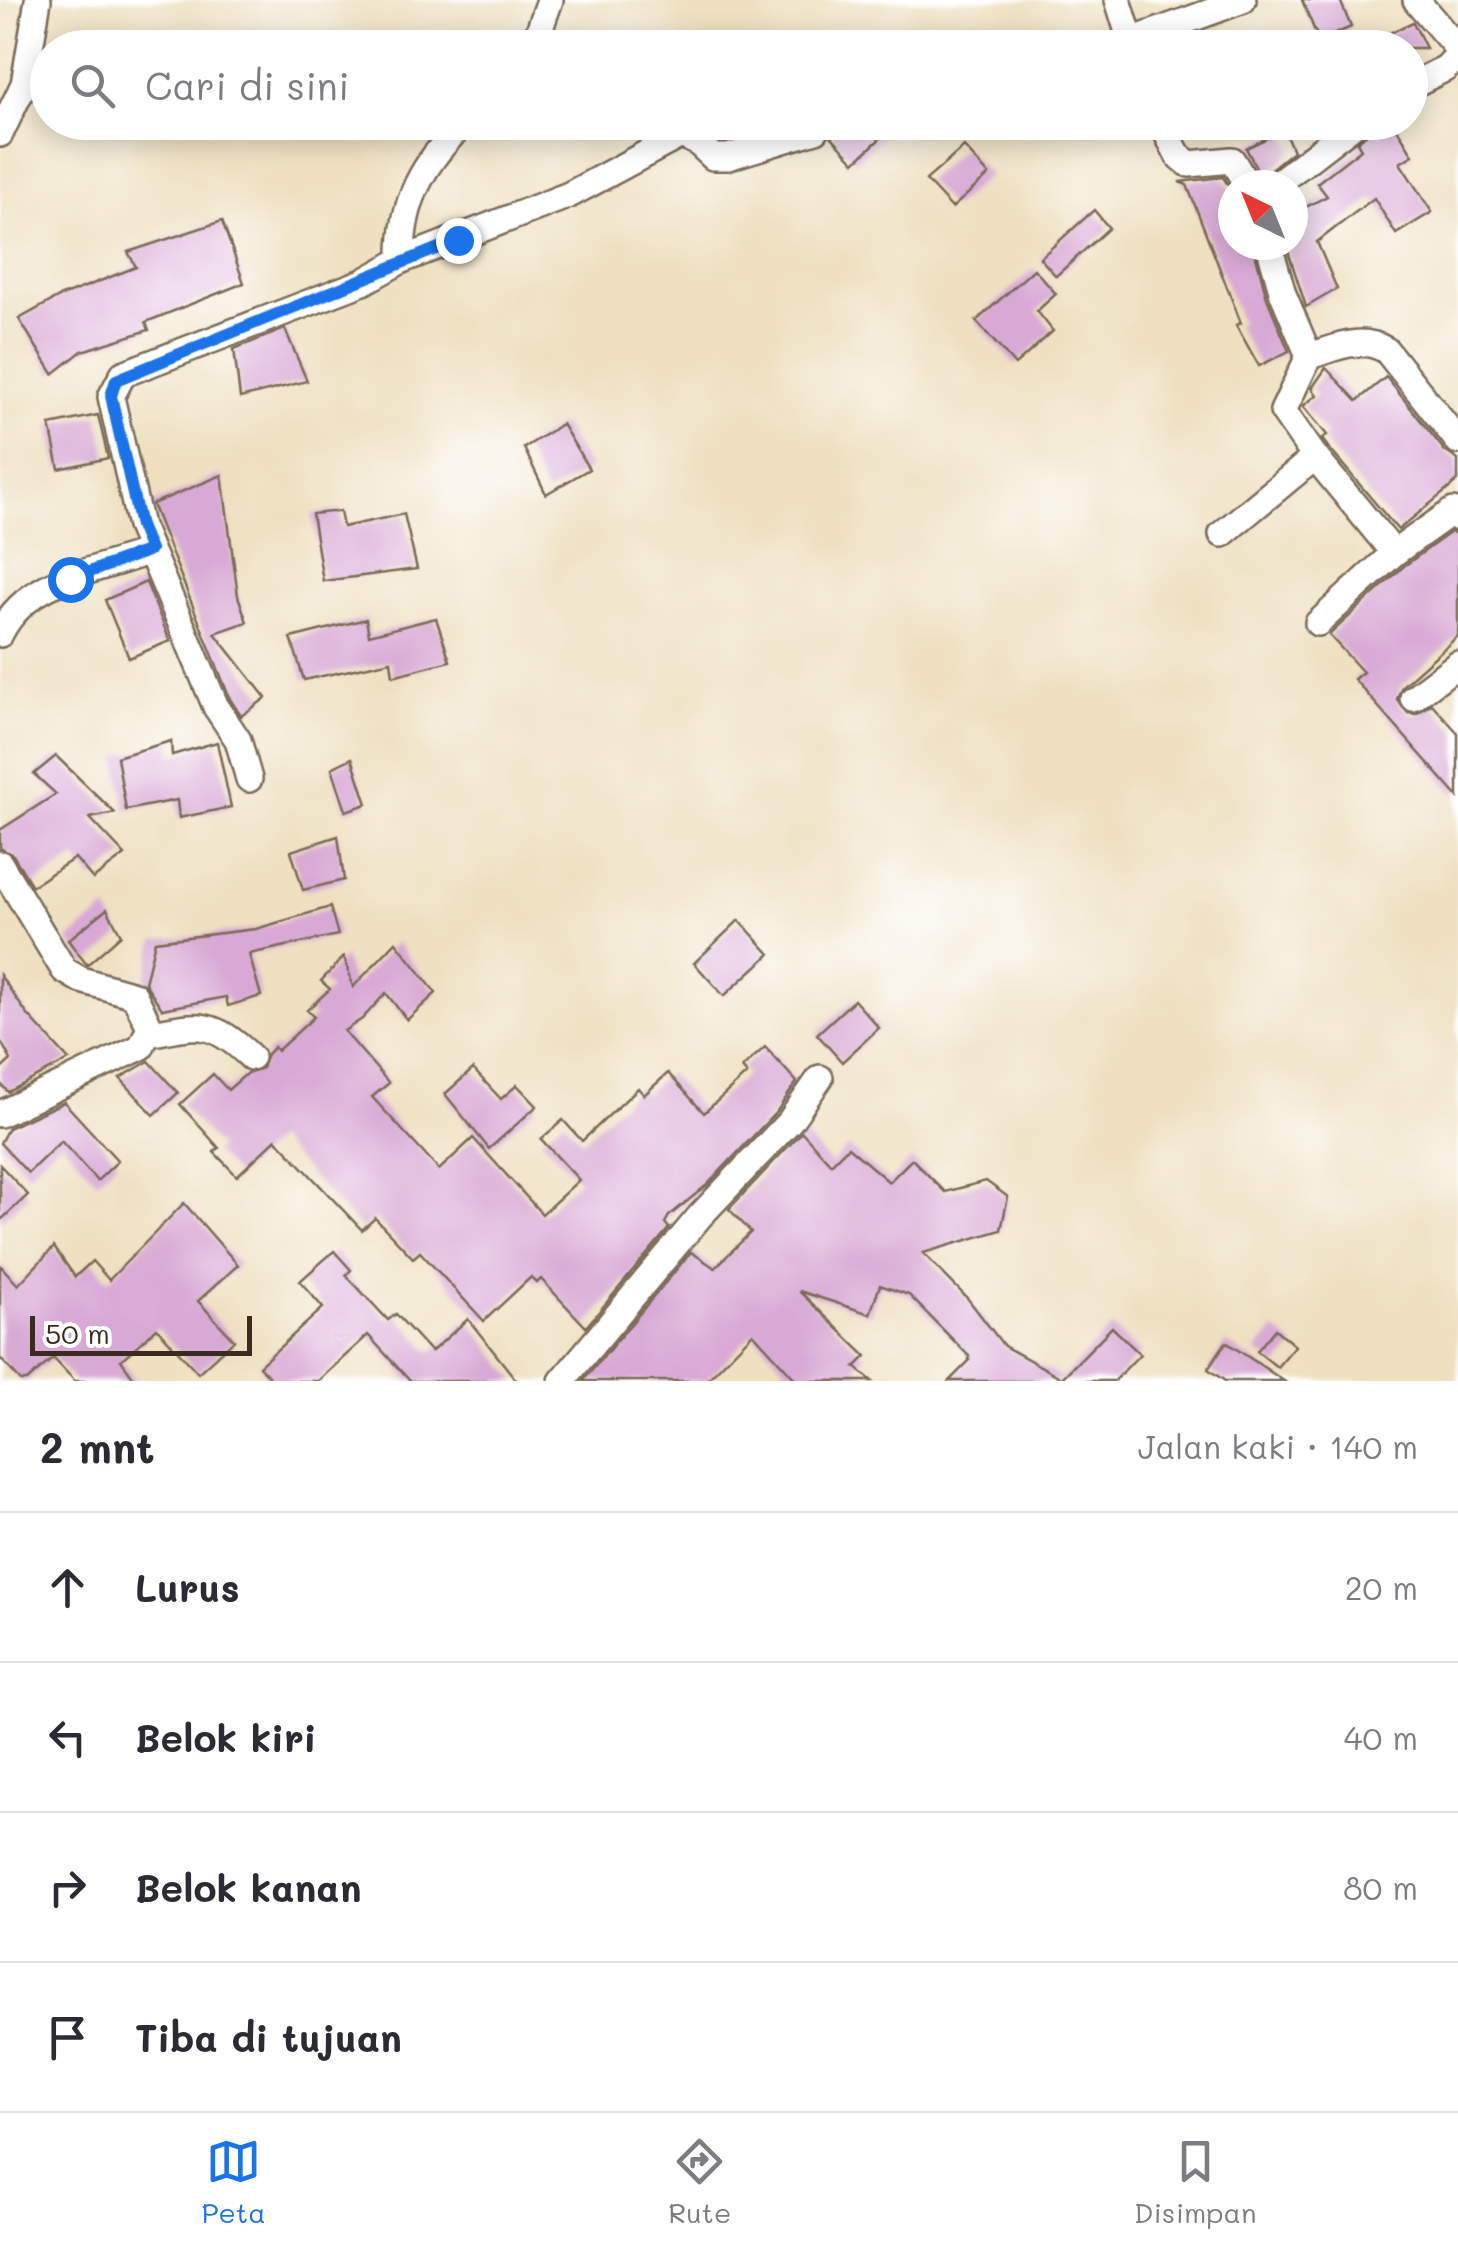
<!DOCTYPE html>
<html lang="id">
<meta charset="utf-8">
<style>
body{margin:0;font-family:Mali,sans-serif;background:#f7f7f7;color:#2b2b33}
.compass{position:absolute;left:1218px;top:170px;width:90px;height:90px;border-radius:50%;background:#fff;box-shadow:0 5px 25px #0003;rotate:317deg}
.scale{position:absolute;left:30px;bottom:25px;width:222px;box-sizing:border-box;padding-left:10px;border:5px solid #3b2a1e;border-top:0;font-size:28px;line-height:35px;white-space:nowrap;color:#3b2a1e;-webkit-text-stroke:8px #fff;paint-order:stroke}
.stop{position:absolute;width:30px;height:30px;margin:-22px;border:8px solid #1a73e8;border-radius:50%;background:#fff}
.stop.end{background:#1a73e8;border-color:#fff;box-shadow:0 2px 10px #0008}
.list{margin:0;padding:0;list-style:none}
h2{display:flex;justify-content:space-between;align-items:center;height:130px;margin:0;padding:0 40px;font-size:42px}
h2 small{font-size:32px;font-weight:400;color:#7c7c81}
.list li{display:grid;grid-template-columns:65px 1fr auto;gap:30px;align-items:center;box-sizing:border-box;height:150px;padding:0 40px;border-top:2px solid #e1e1e2}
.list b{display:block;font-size:38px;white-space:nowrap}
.list em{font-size:32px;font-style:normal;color:#7c7c81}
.icon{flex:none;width:55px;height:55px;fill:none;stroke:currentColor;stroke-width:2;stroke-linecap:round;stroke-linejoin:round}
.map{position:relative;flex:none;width:1458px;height:1381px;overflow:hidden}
.search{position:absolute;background:#fff;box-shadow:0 5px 25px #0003;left:30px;right:30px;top:30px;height:110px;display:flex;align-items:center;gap:25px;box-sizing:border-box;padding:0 35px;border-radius:55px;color:#7c7c81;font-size:38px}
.sheet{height:730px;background:#fff}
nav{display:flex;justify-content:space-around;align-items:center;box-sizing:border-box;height:140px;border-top:2px solid #e1e1e2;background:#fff;font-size:28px;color:#7c7c81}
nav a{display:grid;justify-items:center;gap:5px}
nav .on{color:#1a73e8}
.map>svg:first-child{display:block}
.building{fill:#d8a9d4}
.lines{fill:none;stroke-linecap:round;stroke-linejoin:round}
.street-casing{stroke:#7a6a57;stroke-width:30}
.street{stroke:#fff;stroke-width:25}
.route{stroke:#1a73e8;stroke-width:12}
</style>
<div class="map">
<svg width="1458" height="1381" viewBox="0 0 1458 1381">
<rect width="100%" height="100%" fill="#fff"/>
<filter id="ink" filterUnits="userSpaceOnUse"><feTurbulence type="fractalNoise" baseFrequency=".01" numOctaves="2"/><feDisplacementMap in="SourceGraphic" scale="20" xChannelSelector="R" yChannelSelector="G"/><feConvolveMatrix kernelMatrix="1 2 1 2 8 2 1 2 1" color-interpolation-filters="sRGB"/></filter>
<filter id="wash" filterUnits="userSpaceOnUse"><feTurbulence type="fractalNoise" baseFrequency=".0048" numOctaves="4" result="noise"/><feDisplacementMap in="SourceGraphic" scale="40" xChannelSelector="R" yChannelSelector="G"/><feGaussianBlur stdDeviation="2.25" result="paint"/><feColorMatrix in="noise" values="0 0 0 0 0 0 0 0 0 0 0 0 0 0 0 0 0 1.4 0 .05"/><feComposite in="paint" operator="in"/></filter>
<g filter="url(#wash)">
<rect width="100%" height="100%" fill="#eee0c0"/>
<g id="blocks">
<g class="building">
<polygon points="1302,0 1340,0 1351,27 1319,41"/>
<polygon points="1413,22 1426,48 1358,48"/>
<polygon points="842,122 898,122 855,162 831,136"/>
<polygon points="1381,122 1393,122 1413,155 1400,163 1432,212 1396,234 1374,198 1317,242 1337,289 1306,307 1286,245 1293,245 1293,195 1300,210 1327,196 1317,183 1361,149 1357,142"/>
<polygon points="1284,130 1293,151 1261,177 1246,148"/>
<polygon points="964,147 989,175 952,208 926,180"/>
<polygon points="1223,177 1233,193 1233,245 1253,245 1267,298 1289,351 1259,366 1236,325 1241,323 1187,185 1179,182"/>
<polygon points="1094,210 1109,228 1056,276 1040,258"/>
<polygon points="222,221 244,283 146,322 149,330 82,351 53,374 19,319 59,297 136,267 128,252"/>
<polygon points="1034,269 1056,294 1037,311 1053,331 1015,365 976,321"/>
<polygon points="285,329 307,381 240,398 234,349"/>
<polygon points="1326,368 1357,401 1386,377 1445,451 1458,460 1458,481 1398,530 1328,447 1322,439 1327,435 1303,406 1317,395 1312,388"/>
<polygon points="98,415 108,458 59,469 50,425"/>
<polygon points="562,424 589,469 546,494 524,448"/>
<polygon points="222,475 238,596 247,622 215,633 266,698 241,716 230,699 152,504"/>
<polygon points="340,511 343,527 404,514 417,569 323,581 312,514"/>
<polygon points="1451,532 1458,534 1458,636 1402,686 1397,699 1408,713 1416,714 1432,704 1458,733 1458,797 1354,679 1363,672 1329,635 1404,566"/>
<polygon points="146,582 170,641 129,658 105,600"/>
<polygon points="436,618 450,661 393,676 391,661 304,680 291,638 366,619 369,635"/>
<polygon points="171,741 172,755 217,742 231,807 179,818 177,800 126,810 117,757"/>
<polygon points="56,756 115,813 90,818 125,855 93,879 75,858 32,886 13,855 0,848 0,830 56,794 34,774"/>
<polygon points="352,758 367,804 346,811 332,768"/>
<polygon points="338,836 344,880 303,890 291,851"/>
<polygon points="330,907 338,935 249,954 261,996 228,1006 226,997 162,1009 145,983 155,941 256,929"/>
<polygon points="107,909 121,935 87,965 68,940"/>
<polygon points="739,920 770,954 724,996 694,963"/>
<polygon points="396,942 436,993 407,1020 386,993 362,1019 344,1031 389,1083 372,1097 439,1170 473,1138 542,1214 579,1180 541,1139 563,1120 582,1141 638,1088 644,1095 668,1073 704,1113 747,1074 742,1068 765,1047 797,1082 777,1111 707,1185 669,1216 665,1223 669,1228 586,1327 541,1279 537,1283 531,1277 484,1321 420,1252 413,1258 375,1218 362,1230 276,1139 237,1176 214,1152 219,1148 180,1104 213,1074 228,1090 247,1073 262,1068 267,1054 274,1047 277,1051 314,1017 307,1010 330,989 321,981 344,957 353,987"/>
<polygon points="0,975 27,1014 69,1060 8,1092 0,1083 0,1070 11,1060 0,1040"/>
<polygon points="854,1000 879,1028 842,1062 817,1034"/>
<polygon points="149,1061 178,1093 154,1115 120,1078"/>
<polygon points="473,1069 501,1099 517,1085 537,1106 489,1149 445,1094"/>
<polygon points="64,1102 118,1161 97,1181 61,1141 28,1173 0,1143 8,1128"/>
<polygon points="802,1132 831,1164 848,1147 889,1182 912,1159 945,1192 986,1181 1008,1197 1001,1230 923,1253 968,1299 1004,1346 1062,1378 1112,1327 1140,1354 1114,1381 949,1381 969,1361 969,1356 909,1295 880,1285 870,1314 799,1291 866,1356 855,1367 872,1381 797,1381 753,1333 706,1381 583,1381 691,1252 715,1268 751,1232 729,1209"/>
<polygon points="0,1165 28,1195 0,1221"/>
<polygon points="184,1203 238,1265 198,1301 234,1340 198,1373 157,1328 121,1360 136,1381 75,1381 53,1358 27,1381 21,1381 0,1358 0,1265 18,1285 54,1247 75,1277 92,1261 109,1280"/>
<polygon points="334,1251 351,1270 346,1275 388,1320 396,1314 431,1352 468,1319 517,1381 410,1381 368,1335 318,1381 273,1381 259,1366 323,1308 300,1281"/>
<polygon points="1275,1329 1295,1346 1277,1367 1257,1351"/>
<polygon points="1226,1342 1284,1381 1225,1381 1208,1369"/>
</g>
</g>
</g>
<g filter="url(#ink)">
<use href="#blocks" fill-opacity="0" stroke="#7a6a57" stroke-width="2.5"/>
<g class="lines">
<defs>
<g id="street">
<polyline points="1118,0 1133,48"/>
<polyline points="1416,0 1458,49"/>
<polyline points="1131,41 1243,0"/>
<polyline points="533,48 550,0"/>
<polyline points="1410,86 1446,68 1458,55"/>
<polyline points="1161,122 1178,155 1189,164 1232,160 1247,185"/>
<polyline points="0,134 24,84 38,0"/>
<polyline points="1275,185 1357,122"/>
<polyline points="1269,245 1283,294 1309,356 1283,411 1315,457 1394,553 1453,511 1458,518"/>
<polyline points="402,260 569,195 681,135 698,143 713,157 728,157 816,130"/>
<path d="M1309 356C1336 348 1360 335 1386 350L1458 441"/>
<polyline points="1222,534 1315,457"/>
<polyline points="1318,623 1394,553"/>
<path d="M0 634C28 577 96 572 150 551"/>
<polyline points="1413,698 1458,664"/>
<path d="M249 779 238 740 216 707 140 526 111 397 123 374 363 282 402 260C401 202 423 162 465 122"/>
<polyline points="0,864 64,970 81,980 134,995 150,1027 141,1047 0,1114"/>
<path d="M148 1034C199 1024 211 1019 251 1057"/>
<polyline points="562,1381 700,1216 790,1121 820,1078"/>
</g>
</defs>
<use href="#street" class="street-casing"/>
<use href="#street" class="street"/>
</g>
</g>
<g class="lines" filter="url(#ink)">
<polyline class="route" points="70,579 150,550 140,526 111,396 116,380 458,240"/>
</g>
</svg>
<svg class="compass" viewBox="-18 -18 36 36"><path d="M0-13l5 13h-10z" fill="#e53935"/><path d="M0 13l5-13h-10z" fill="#7c7c81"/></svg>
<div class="scale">50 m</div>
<div class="stop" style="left:70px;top:579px"></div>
<div class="stop end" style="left:458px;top:240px"></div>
<div class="search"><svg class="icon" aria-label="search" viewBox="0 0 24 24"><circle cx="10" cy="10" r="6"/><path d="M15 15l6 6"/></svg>Cari di sini</div>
</div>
<section class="sheet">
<h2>2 mnt<small>Jalan kaki · 140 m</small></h2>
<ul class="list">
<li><svg class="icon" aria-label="ahead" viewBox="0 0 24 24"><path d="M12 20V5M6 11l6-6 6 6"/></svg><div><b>Lurus</b></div><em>20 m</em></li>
<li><svg class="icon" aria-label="left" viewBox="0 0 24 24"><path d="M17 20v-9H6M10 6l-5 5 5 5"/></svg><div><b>Belok kiri</b></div><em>40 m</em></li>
<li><svg class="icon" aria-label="right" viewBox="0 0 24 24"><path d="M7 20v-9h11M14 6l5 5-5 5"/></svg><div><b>Belok kanan</b></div><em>80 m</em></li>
<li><svg class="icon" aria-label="arrive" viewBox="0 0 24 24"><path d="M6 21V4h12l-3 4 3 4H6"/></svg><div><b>Tiba di tujuan</b></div></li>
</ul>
</section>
<nav>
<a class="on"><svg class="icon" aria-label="map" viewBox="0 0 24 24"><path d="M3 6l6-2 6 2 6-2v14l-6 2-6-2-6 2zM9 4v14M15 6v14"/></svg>Peta</a>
<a><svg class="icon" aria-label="directions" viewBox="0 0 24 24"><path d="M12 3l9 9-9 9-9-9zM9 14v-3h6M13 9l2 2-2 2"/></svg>Rute</a>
<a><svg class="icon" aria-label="saved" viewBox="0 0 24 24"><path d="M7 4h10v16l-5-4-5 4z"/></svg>Disimpan</a>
</nav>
